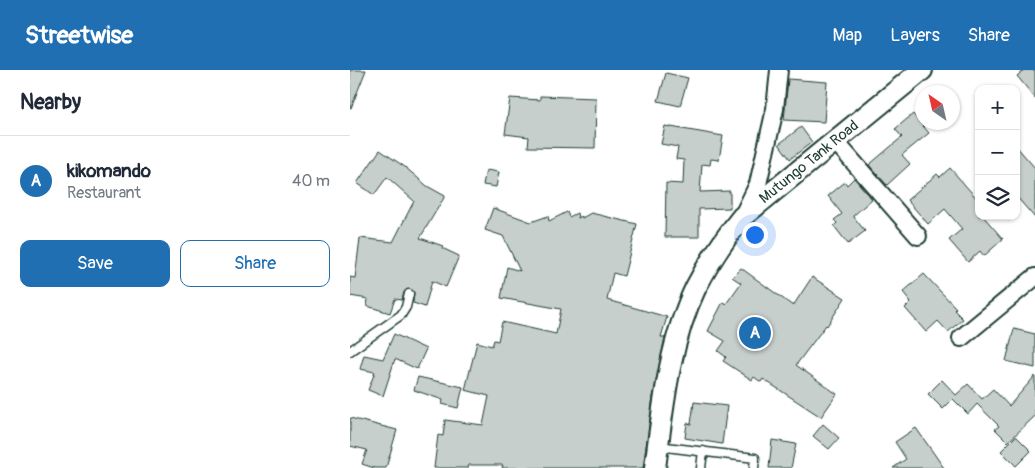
<!DOCTYPE html>
<meta charset="utf-8">
<style>
body{margin:0;font-family:Pangolin,sans-serif;background:#f2f2f3;color:#1f2937}
.controls{position:absolute;right:15px;top:15px;display:grid;overflow:hidden;border-radius:10px;box-shadow:0 1px 4px #0004}
.controls button{width:45px;height:45px;display:grid;place-items:center;padding:0;border:0;border-bottom:1px solid #e0e1e3;background:#fff;color:#1f2937;font:25px sans-serif}
.compass{position:absolute;left:565px;top:15px;width:45px;height:45px;border-radius:50%;background:#fff;box-shadow:0 1px 4px #0004;rotate:326deg}
.you{position:absolute;left:404px;top:164px;width:18px;height:18px;margin:-12px;border:4px solid #fff;border-radius:50%;background:#1a73e8;box-shadow:0 0 0 8px #1a73e833}
.badge{display:grid;place-items:center;width:32px;height:32px;border-radius:50%;background:#1f6fb2;color:#fff;font-size:16px;font-weight:700}
.pin{position:absolute;translate:-50% -50%;border:2px solid #fff;box-shadow:0 1px 5px #0006}
.list{margin:0;padding:0;list-style:none}
h2{display:flex;justify-content:space-between;align-items:center;height:65px;margin:0;padding:0 20px;font-size:21px}
h2 small{font-size:16px;font-weight:400;color:#747a83}
.list li{display:grid;grid-template-columns:32px 1fr auto;gap:15px;align-items:center;box-sizing:border-box;height:90px;padding:0 20px;border-top:1px solid #e0e1e3}
.list b{display:block;font-size:19px;white-space:nowrap}
.list p{margin:0;font-size:16px;white-space:nowrap;color:#747a83}
.list em{font-size:16px;font-style:normal;color:#747a83}
.actions{display:flex;gap:10px;padding:15px 20px}
.actions a{flex:1;padding:11px 0;border:1px solid #1f6fb2;border-radius:10px;text-align:center;font-size:18px;color:#1f6fb2}
.actions .main{background:#1f6fb2;color:#fff}
.icon{flex:none;width:28px;height:28px;fill:none;stroke:currentColor;stroke-width:2;stroke-linecap:round;stroke-linejoin:round}
.map{position:relative;flex:none;width:685px;height:398px;overflow:hidden}
header{display:flex;align-items:center;gap:30px;box-sizing:border-box;height:70px;padding:0 25px;background:#1f6fb2;color:#fff}
header strong{font-size:24px}
nav{display:flex;gap:28px;margin-inline-start:auto;font-size:18px}
main{display:flex}
aside{flex:1;background:#fff}
.map>svg:first-child{display:block}
.building{fill:#c7cfcc;stroke:#1f3d34}
.lines{fill:none;stroke-linecap:round;stroke-linejoin:round}
.service-casing{stroke:#1f3d34;stroke-width:11}
.minor-casing{stroke:#1f3d34;stroke-width:20}
.tertiary-casing{stroke:#1f3d34;stroke-width:24}
.service{stroke:#fff;stroke-width:8}
.minor{stroke:#fff;stroke-width:16}
.tertiary{stroke:#fff;stroke-width:20}
.labels{text-anchor:middle;dominant-baseline:central;stroke-width:4;stroke-linejoin:round;paint-order:stroke}
.street-label{font-size:15px;fill:#1f3d34;stroke:#fff}
</style>
<header>
<strong>Streetwise</strong>
<nav><a>Map</a><a>Layers</a><a>Share</a></nav>
</header>
<main>
<aside>
<h2>Nearby<small></small></h2>
<ul class="list">
<li><span class="badge">A</span><div><b>kikomando</b><p>Restaurant</p></div><em>40 m</em></li>
</ul>
<div class="actions"><a class="main">Save</a><a>Share</a></div>
</aside>
<div class="map">
<svg width="685" height="398" viewBox="0 0 685 398">
<rect width="100%" height="100%" fill="#fff"/>
<filter id="ink" filterUnits="userSpaceOnUse"><feTurbulence type="fractalNoise" baseFrequency=".02" numOctaves="2"/><feDisplacementMap in="SourceGraphic" scale="10" xChannelSelector="R" yChannelSelector="G"/><feConvolveMatrix kernelMatrix="1 2 1 2 8 2 1 2 1" color-interpolation-filters="sRGB"/></filter>
<g filter="url(#ink)">
<g class="building">
<polygon points="0,0 16,0 1,38 0,38"/>
<polygon points="674,0 685,0 685,28 667,6"/>
<polygon points="316,3 338,8 330,36 308,31"/>
<polygon points="438,9 477,12 474,52 434,50"/>
<polygon points="190,26 246,28 245,78 178,77 179,67 155,64 160,28 190,30"/>
<polygon points="563,44 579,63 552,85 560,94 537,115 519,95 552,67 545,59"/>
<polygon points="315,56 373,66 369,90 361,89 360,95 352,94 350,122 380,121 380,138 349,139 349,167 315,167 316,113 333,114 334,90 326,89 328,77 311,74"/>
<polygon points="451,57 462,72 440,89 429,74"/>
<polygon points="666,76 685,98 685,148 666,126"/>
<polygon points="30,80 55,97 77,116 95,126 70,168 93,176 92,178 109,186 96,217 82,211 75,237 63,233 64,222 58,219 54,222 52,230 45,229 40,243 17,236 18,229 0,226 0,207 5,208 10,168 43,172 64,131 37,107 24,125 7,113"/>
<polygon points="600,98 629,131 629,146 633,146 653,169 634,186 630,181 618,192 599,170 612,159 595,139 578,154 557,130 587,104 590,107"/>
<polygon points="136,100 149,102 146,117 133,115"/>
<polygon points="504,108 522,129 503,146 515,161 498,174 484,156 487,153 484,150 492,144 478,126 495,112 497,115"/>
<polygon points="143,138 181,152 198,146 199,151 217,142 219,147 227,143 228,148 232,146 232,148 241,143 287,154 274,206 263,203 257,230 317,247 311,267 315,267 303,327 293,398 152,398 153,395 119,395 118,398 84,398 88,365 93,366 95,350 133,355 139,326 115,320 127,272 142,276 144,270 148,271 152,252 206,264 211,239 151,228 157,197 170,201 153,166 135,160"/>
<polygon points="391,198 443,236 462,207 495,228 477,256 476,255 446,295 487,324 471,347 413,309 411,312 404,307 402,310 373,291 376,287 368,281 375,271 358,261 373,232 376,234 391,213 382,207"/>
<polygon points="574,204 606,238 604,240 613,249 598,262 588,251 576,262 555,238 561,232 553,222"/>
<polygon points="664,259 685,264 685,298 656,291"/>
<polygon points="44,264 76,279 67,299 45,289 33,326 18,320 25,302 10,299 14,285 33,289"/>
<polygon points="685,306 685,346 658,372 645,359 649,356 627,334 618,344 603,329 593,339 578,324 592,310 606,325 618,314 632,329 643,319 659,336"/>
<polygon points="68,307 113,317 108,338 92,334 93,330 64,320"/>
<polygon points="344,332 377,336 372,374 335,368 337,353 341,354"/>
<polygon points="0,348 47,360 36,398 24,398 12,394 17,380 0,376"/>
<polygon points="473,354 489,368 479,379 463,366"/>
<polygon points="566,358 594,398 543,398 556,389 545,372"/>
<polygon points="666,366 681,381 666,396 651,381"/>
<polygon points="422,370 446,374 441,398 419,398"/>
</g>
<g class="lines">
<defs>
<g id="service">
<polyline points="0,281 51,245 56,237 59,224"/>
<polyline points="308,376 405,388 404,398"/>
<polyline points="351,398 353,381"/>
</g>
<g id="minor">
<polyline points="485,71 568,166"/>
<polyline points="393,145 408,114 425,39 429,0"/>
<polyline points="611,268 685,207"/>
</g>
<path id="tertiary" d="M305 398C313 337 319 273 346 217 359 192 375 168 392 147L572 0"/>
</defs>
<use href="#service" class="service-casing"/>
<use href="#minor" class="minor-casing"/>
<use href="#tertiary" class="tertiary-casing"/>
<use href="#service" class="service"/>
<use href="#minor" class="minor"/>
<use href="#tertiary" class="tertiary"/>
</g>
</g>
<g class="labels">
<g class="street-label">
<text transform="translate(459 92) rotate(-39)">Mutungo Tank Road</text>
</g>
</g>
</svg>
<div class="controls">
<button>+</button>
<button>−</button>
<button><svg class="icon" aria-label="layers" viewBox="0 0 24 24"><path d="M12 4l9 5-9 5-9-5zM3 14l9 5 9-5"/></svg></button>
</div>
<svg class="compass" viewBox="-18 -18 36 36"><path d="M0-13l5 13h-10z" fill="#e53935"/><path d="M0 13l5-13h-10z" fill="#747a83"/></svg>
<div class="you"></div>
<div class="pin badge" style="left:405px;top:263px">A</div>
</div>
</main>
